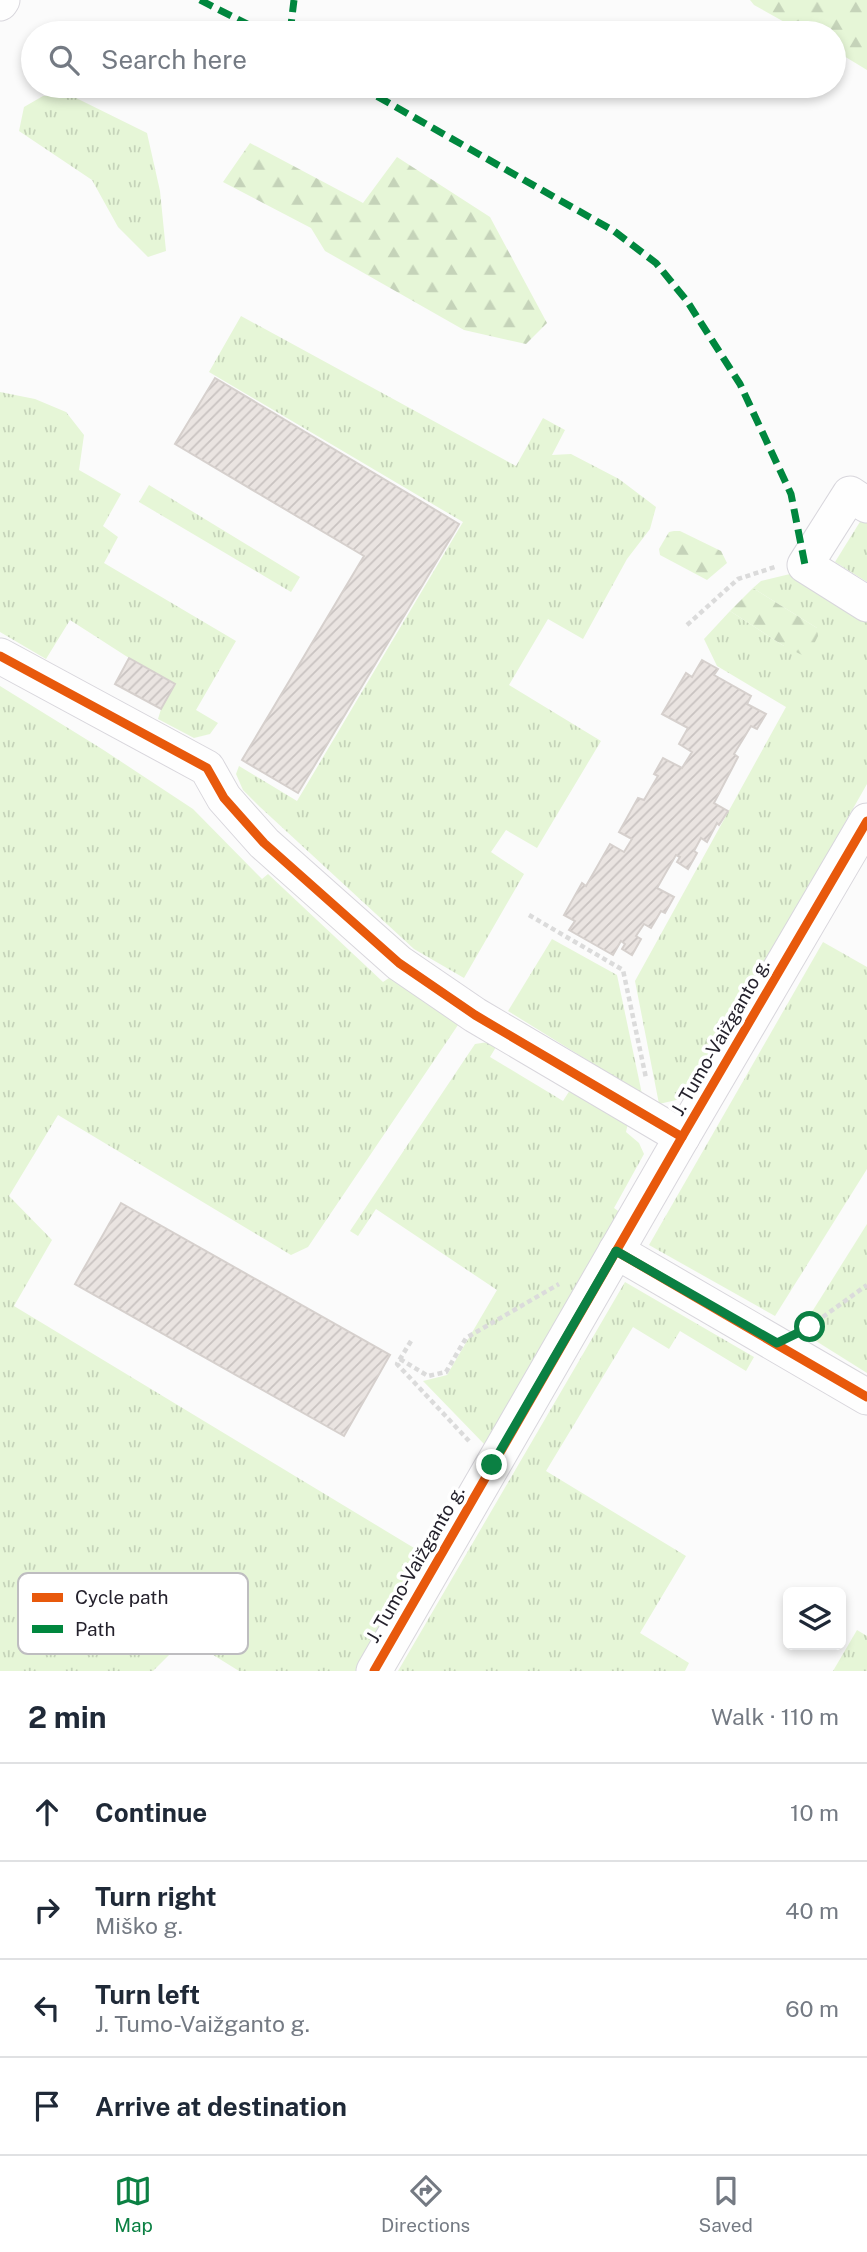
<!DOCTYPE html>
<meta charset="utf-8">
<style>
body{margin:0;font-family:"Public Sans",sans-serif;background:#f2f2f3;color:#1f2937}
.controls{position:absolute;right:21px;bottom:21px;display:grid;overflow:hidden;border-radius:10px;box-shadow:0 4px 10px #0003}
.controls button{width:63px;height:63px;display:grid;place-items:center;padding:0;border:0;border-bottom:2px solid #e0e1e3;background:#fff;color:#1f2937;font:35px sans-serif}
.stop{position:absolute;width:21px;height:21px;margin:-16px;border:5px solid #0b8043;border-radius:50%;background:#fff}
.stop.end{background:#0b8043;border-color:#fff;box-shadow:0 2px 7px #0008}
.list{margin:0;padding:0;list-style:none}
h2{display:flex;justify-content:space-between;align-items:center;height:91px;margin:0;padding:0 28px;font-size:30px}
h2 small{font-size:23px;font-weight:400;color:#747a83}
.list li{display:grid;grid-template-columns:46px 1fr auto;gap:21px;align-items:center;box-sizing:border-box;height:98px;padding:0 28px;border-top:2px solid #e0e1e3}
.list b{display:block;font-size:26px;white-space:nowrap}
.list p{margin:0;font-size:23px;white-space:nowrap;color:#747a83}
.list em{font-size:23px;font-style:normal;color:#747a83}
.icon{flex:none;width:38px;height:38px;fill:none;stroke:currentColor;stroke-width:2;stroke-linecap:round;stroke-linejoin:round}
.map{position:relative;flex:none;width:867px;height:1671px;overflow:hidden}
.search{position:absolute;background:#fff;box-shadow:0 4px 10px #0003;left:21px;right:21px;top:21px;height:77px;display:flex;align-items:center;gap:18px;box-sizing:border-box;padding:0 24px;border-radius:38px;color:#747a83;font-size:26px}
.sheet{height:483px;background:#fff}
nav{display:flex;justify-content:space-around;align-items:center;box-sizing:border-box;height:98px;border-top:2px solid #e0e1e3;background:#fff;font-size:19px;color:#747a83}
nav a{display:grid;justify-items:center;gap:4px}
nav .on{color:#0b8043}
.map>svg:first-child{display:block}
.grass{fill:url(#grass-tufts)}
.forest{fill:url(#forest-firs)}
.building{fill:url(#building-hatch);stroke:#d6d0cd;stroke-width:2}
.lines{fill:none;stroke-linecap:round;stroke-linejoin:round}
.minor-casing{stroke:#d8d6dc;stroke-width:37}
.path{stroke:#dbdbdb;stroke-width:4.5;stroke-dasharray:5 3.5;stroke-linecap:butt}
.minor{stroke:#fefefe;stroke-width:35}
.quiet{stroke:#00873e;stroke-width:7;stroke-dasharray:14 7;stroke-linecap:butt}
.cycleway-casing{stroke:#fff;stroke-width:13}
.cycleway{stroke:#e8590c;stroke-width:9}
.route{stroke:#0b8043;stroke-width:9}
.labels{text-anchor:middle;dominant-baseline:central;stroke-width:7;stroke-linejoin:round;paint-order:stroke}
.street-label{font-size:19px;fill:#25222d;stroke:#fff}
.key{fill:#fff;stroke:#bebdc0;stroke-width:2}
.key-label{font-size:19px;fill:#25222d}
</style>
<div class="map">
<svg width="867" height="1671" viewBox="0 0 867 1671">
<defs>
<pattern id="grass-tufts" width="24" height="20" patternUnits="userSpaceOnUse" patternTransform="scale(1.75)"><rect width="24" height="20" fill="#e6f6d7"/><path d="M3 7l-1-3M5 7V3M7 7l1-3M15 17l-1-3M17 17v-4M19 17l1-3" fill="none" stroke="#c5d3b9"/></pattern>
<pattern id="forest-firs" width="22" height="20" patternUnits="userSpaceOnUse" patternTransform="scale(1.75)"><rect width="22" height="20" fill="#e6f6d7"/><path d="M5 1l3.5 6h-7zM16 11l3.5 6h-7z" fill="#c5d3b9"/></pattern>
<pattern id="building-hatch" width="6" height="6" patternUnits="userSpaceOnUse" patternTransform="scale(1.75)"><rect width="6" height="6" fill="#eae4e1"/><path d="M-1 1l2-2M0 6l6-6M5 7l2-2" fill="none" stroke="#c9c3c1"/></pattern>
</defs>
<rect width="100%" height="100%" fill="#fbfbfb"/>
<g class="grass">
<polygon points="70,95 147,133 160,191 166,251 148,257 118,227 92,180 19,131 24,107 43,96"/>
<polygon points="241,316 516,466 543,418 565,430 552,455 571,454 619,479 656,507 650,529 627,559 583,639 548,619 509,685 601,741 537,848 506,830 491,852 524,874 464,978 414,949 260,807 243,790 236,774 239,766 297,801 463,522 209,372"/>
<polygon points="0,392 35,399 66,412 84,435 79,470 121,494 103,526 118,537 104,563 236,641 196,710 218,723 210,734 194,738 158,719 161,709 174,684 129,658 70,620 46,659 0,632"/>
<polygon points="149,485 300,577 291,592 139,502"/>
<polygon points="863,517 867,519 867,582 835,562"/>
<polygon points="790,574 867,622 867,784 689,1097 659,1104 635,981 786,707 717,666 704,639 730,611 784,646 817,628 753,588 761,581"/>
<polygon points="0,686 102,749 193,809 262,879 268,874 383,982 395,974 458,1025 308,1247 291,1255 58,1115 9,1196 52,1240 14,1306 424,1554 359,1671 239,1671 186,1638 153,1671 0,1671"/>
<polygon points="552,939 617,975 642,1094 508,1011"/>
<polygon points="823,942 867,967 867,1169 775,1316 649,1245"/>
<polygon points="488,1042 496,1047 490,1057 563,1101 570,1090 628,1123 626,1132 639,1143 644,1154 614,1208 621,1213 486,1446 423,1381 447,1375 497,1290 376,1209 358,1236 350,1231 475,1044"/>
<polygon points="867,1224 867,1373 800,1331"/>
<polygon points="625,1282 754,1357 746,1371 680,1331 669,1349 633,1327 546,1471 686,1556 640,1633 689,1663 685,1671 398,1671"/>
<polygon points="857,1630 867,1636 867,1671 833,1671"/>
</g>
<g class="forest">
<polygon points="750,0 867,0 867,70 834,50 834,33 804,33 754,5"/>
<polygon points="250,143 363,203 397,157 490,217 547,323 526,344 464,330 325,251 311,228 223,182"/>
<polygon points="674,531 680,531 721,551 727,563 707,580 660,555 659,549 669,532"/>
<polygon points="753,588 817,628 818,636 810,652 802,655 784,646 730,611"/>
</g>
<g class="building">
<polygon points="215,378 459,524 298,793 242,760 364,556 175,444"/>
<polygon points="129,658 175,684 161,709 115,684"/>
<polygon points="702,660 718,669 714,675 751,696 747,704 766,714 757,729 751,726 734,754 738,757 714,803 728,811 719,825 717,823 707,842 701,838 694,851 697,853 688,869 677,862 680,857 676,855 657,888 674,897 665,913 661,911 651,928 644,924 636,936 641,939 632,955 622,949 625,944 621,941 613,955 569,930 575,921 564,915 582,883 586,886 610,844 624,852 632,839 619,832 638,798 644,800 658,776 654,774 663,758 682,768 692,752 679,744 688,728 662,714 686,673 692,677"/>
<polygon points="121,1203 390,1355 344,1436 75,1284"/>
</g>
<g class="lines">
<defs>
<g id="minor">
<polyline points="0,3 2,0"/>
<polyline points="867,505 850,494 805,565 867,604"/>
<polyline points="0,656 207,768 224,798 264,843 399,963 475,1015 682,1137"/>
<polyline points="616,1251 867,1397"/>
<polyline points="374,1671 682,1137 867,821"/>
</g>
</defs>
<use href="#minor" class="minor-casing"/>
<g class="path">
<polyline points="687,625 738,579 775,567"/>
<polyline points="529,915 623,970 646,1078"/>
<polyline points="809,1327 867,1285"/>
<polyline points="411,1341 397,1364 469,1441"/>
<polyline points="400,1359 428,1376 446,1372 466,1338 559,1284"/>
</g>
<use href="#minor" class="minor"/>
<g class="quiet">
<polyline points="200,0 265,33"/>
<polyline points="290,33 294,0"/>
<polyline points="359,86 614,231 656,263 687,301 740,384 791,494 805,565"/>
</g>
<defs>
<g id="cycleway">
<polyline points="0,656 207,768 224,798 264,843 399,963 475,1015 682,1137"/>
<polyline points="616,1251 867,1397"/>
<polyline points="374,1671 682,1137 867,821"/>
</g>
</defs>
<use href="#cycleway" class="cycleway-casing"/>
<use href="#cycleway" class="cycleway"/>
</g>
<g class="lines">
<polyline class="route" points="492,1465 616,1251 777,1343 810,1327"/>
</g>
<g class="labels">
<g class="street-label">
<text transform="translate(720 1037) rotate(-60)">J. Tumo-Vaižganto g.</text>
<text transform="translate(415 1564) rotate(-60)">J. Tumo-Vaižganto g.</text>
</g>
</g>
<rect x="18" y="1573" width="230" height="81" rx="10" class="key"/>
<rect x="32" y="1593" width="31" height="9" fill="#e8590c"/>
<rect x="32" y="1625" width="31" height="8" fill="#00873e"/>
<g class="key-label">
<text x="75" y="1604">Cycle path</text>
<text x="75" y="1636">Path</text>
</g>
</svg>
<div class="controls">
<button><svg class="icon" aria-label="layers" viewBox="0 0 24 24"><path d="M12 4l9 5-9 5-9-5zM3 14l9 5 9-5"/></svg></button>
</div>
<div class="stop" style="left:810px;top:1327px"></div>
<div class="stop end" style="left:492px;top:1465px"></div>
<div class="search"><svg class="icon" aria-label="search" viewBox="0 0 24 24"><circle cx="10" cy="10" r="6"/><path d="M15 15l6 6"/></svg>Search here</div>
</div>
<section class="sheet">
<h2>2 min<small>Walk · 110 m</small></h2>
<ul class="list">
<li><svg class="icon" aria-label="ahead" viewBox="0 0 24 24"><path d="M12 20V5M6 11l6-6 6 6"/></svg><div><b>Continue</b></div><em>10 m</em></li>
<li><svg class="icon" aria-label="right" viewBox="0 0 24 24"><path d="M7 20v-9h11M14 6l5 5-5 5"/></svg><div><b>Turn right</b><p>Miško g.</p></div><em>40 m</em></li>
<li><svg class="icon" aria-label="left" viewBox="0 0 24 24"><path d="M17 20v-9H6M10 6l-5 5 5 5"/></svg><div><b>Turn left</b><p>J. Tumo-Vaižganto g.</p></div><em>60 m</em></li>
<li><svg class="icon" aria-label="arrive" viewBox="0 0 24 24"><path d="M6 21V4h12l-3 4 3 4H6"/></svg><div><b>Arrive at destination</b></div></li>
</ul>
</section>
<nav>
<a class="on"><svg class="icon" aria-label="map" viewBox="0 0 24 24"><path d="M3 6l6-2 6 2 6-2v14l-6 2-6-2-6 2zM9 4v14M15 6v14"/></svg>Map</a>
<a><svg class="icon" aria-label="directions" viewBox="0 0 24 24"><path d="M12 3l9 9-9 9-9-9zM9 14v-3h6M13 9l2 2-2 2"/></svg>Directions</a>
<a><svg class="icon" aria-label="saved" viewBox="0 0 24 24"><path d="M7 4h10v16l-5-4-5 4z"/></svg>Saved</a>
</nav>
